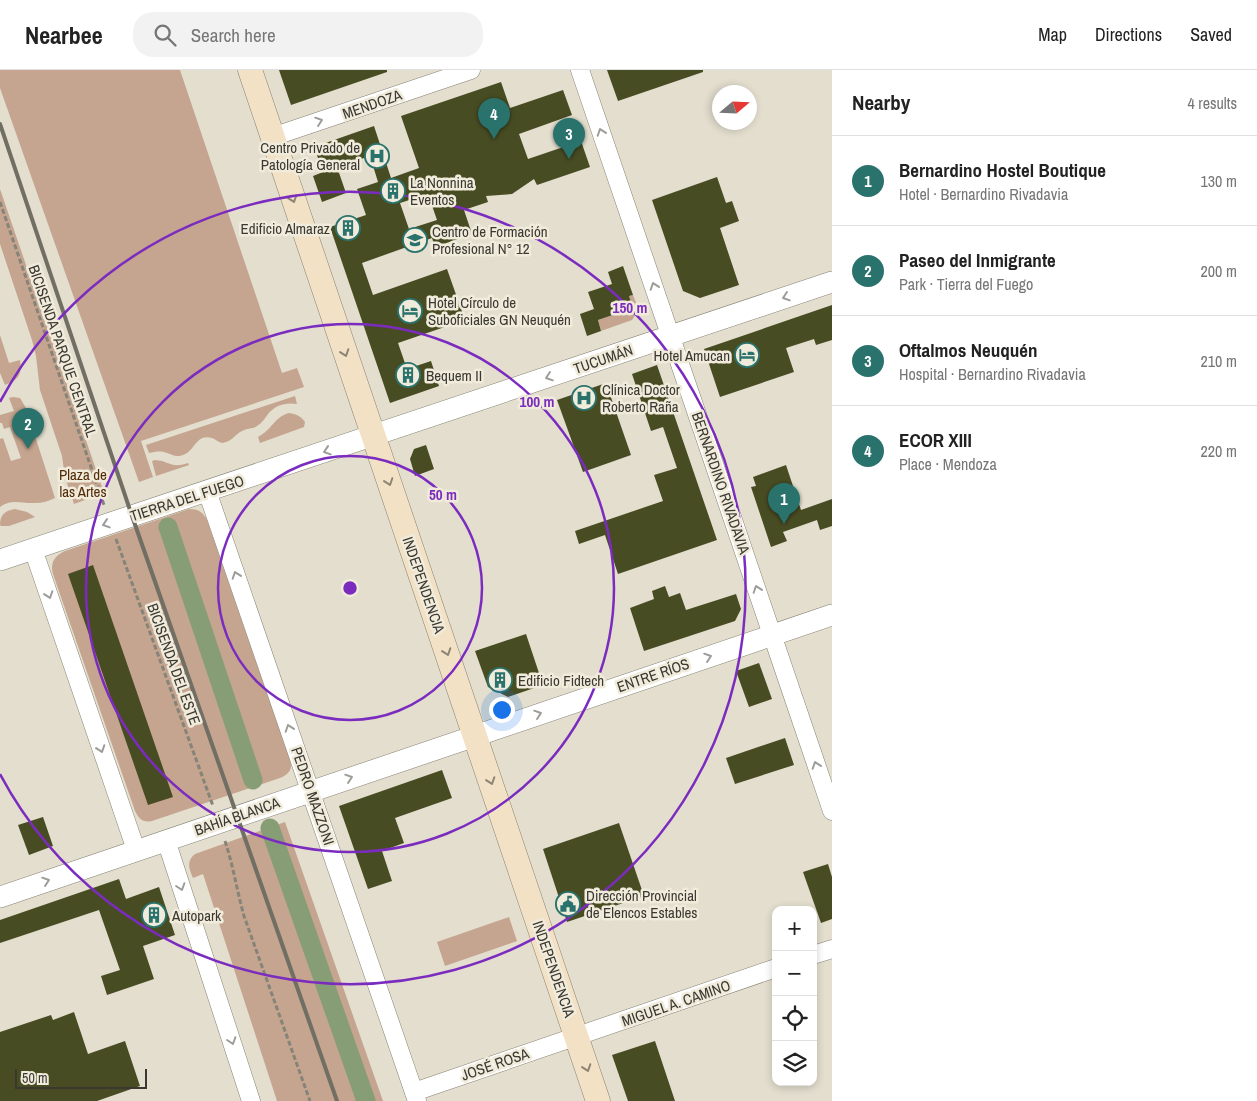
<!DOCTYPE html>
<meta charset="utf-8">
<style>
body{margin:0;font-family:"Archivo Narrow",sans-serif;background:#f2f2f2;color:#222}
.controls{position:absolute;right:15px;bottom:15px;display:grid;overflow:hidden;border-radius:10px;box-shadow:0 2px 8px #0003}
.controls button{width:45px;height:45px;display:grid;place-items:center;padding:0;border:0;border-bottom:1px solid #e0e0e0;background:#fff;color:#222;font:25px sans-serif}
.compass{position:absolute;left:712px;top:15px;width:45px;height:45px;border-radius:50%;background:#fff;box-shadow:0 2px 8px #0003;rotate:71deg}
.scale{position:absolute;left:15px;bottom:12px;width:132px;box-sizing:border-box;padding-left:5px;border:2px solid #3a3831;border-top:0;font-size:14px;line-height:18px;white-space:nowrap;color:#3a3831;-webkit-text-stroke:4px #f0ebdb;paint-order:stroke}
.you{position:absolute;left:501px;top:639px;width:18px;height:18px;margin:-12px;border:4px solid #fff;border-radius:50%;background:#1a73e8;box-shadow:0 0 0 8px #1a73e833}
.badge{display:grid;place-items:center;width:32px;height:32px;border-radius:50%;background:#2a736d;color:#fff;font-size:16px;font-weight:700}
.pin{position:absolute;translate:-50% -41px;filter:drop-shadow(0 1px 2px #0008)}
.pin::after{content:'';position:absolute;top:26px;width:18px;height:15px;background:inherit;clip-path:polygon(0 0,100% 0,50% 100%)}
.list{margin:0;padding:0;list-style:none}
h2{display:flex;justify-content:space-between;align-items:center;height:65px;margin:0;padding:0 20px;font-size:21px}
h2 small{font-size:16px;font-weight:400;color:#767676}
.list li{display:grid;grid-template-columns:32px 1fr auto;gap:15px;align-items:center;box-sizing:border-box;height:90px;padding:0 20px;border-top:1px solid #e0e0e0}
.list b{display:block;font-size:19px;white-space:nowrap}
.list p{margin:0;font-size:16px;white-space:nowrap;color:#767676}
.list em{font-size:16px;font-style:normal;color:#767676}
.icon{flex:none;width:28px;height:28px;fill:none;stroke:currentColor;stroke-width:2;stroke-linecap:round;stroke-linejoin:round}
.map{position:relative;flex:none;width:832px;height:1031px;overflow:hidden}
header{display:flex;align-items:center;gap:30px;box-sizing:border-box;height:70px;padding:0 25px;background:#fff;border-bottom:1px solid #e0e0e0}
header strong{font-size:24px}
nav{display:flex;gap:28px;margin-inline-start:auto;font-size:18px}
.search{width:350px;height:45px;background:#f2f2f2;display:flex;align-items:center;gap:12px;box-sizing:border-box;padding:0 18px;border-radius:20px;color:#767676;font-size:19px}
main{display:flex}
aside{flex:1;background:#fff}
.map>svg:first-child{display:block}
.green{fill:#c5a58f}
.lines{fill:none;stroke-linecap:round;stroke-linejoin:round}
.canal{stroke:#879d76;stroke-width:19}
.building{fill:#484c23;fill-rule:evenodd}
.minor-casing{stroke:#868273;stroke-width:19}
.tertiary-casing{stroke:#868273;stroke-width:22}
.secondary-casing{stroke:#868273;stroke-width:25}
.path{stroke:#868378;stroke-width:3;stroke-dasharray:5 2.5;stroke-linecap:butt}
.minor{stroke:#fff;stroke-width:18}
.tertiary{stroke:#fff;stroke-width:21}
.secondary{stroke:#f2e1c5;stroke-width:24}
.rail{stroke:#716e64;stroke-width:4}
.oneway{stroke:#9c9c98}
.oneway2{stroke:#8d8474}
.ring{fill:none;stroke:#7b2cbf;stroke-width:2.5}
.labels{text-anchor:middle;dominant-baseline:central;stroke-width:5;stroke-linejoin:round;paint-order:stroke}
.street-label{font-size:15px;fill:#3a3831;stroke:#f0ebdb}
.poi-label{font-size:15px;fill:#3a3831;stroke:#f0ebdb;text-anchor:start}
.park-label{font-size:15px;fill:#522b08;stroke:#f0ebdb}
.centre{fill:#7b2cbf;stroke:#f0ebdb;stroke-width:2.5}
.ring-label{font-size:15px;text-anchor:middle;font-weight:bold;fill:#7b2cbf;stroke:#f0ebdb;stroke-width:5;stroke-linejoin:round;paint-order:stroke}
</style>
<header>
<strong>Nearbee</strong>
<div class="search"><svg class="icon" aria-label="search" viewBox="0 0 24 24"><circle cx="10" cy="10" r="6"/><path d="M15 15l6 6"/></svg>Search here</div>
<nav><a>Map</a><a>Directions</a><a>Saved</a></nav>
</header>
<main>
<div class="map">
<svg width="832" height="1031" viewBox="0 0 832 1031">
<rect width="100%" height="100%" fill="#e3dece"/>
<g class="green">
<polygon points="0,0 180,0 282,303 297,298 304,317 141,371 153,407 139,412 0,18"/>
<polygon points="0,119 104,423 74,434 65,407 62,386 40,320 36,286 32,270 0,174"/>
<polygon points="633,225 639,240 632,250 601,261 598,250 612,245 611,239 618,243 633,238 629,226"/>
<path d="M0 265 9 293 20 290C22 304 19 310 5 315L0 303Z"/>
<path d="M295 326 297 334C286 332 275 335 268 344 265 348 262 353 257 356 253 359 247 358 242 361 234 365 232 372 222 373 218 372 215 369 212 368 196 363 195 381 183 385 176 388 171 384 164 382 159 381 154 382 149 383L146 375Z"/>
<path d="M13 327 20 328 26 338 55 428C49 431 42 433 35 433 22 434 12 428 0 437V369L3 368 11 391 21 388 10 357 4 359 2 353H0V345L14 341 9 328Z"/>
<path d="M289 343C296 344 301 346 305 352L304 357 260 373 258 367C272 360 274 347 289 343Z"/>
<path d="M155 390C170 391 171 399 188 393L189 395 156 406 152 391Z"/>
<path d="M15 439 27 442 35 447 9 456H1L0 455C0 444 5 441 15 439Z"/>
<path d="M189 439C198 439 203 442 207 450L290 690C293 699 289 704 280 708L152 751C143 753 139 749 135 741L53 504C50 493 54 486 65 481Z"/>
<path d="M285 752 383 1031H277L203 804 193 808C189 799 186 791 195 784Z"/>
<polygon points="509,847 517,871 445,896 437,872"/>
</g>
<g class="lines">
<g class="canal">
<polyline points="168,457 253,710"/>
<polyline points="270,758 366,1031"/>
</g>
</g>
<g class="building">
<polygon points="279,0 387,0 387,2 291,35"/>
<polygon points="607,0 703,0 703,2 618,31"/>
<path d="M501 12 510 38 563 20 572 45 519 64 528 89 581 71 590 97 537 115 534 109 512 124 486 126 488 132 464 140 472 164 435 177 432 168 362 193 373 225 447 199 465 250 398 273 407 299 431 291 439 316 390 333 330 157 366 145 357 119 378 112 370 86 337 97 346 123 322 132 313 106 323 102 314 77 374 56 391 108 419 98 401 46ZM428 124 437 150 409 159 400 133Z"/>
<polygon points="717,107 726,133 732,131 739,151 720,158 739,215 700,228 683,221 652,130"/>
<polygon points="623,196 633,225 629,226 633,238 598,250 601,261 587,266 580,244 594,239 588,222 612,214 608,202"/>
<polygon points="832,235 832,270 816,275 814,269 786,278 794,302 720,327 704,279"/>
<polygon points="657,295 717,470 618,504 605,465 579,474 575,461 663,431 654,405 677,398 663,357 651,361 632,304"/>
<polygon points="606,313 631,385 583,402 557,330"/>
<polygon points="426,375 434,399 415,406 410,389 414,379"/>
<polygon points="786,395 801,440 832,429 832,456 820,460 817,450 783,462 787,471 771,477 751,417 756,416 753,407"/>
<polygon points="93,495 173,727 148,735 68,504"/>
<polygon points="665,516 669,527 680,523 686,540 736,524 741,539 735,551 644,581 630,538 654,529 652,521"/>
<polygon points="526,564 543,615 508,627 488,617 475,581"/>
<polygon points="759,593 772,629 749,637 736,601"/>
<polygon points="785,668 794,695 735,714 726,688"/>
<polygon points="442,700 452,728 395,748 404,773 382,781 392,811 368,819 339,736"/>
<polygon points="43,747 53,776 29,785 18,755"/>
<polygon points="619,753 644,826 567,852 543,779"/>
<polygon points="828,794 832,807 832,849 821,853 803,802"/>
<polygon points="119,809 126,829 159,817 175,865 143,876 154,909 107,925 101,906 120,900 99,840 0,873 0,850"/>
<polygon points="74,942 88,984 125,971 140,1016 97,1031 0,1031 0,962 51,945 53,950"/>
<polygon points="655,971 675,1031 628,1031 612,985"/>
</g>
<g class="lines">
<defs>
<g id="minor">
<polyline points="580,0 832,741"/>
<polyline points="272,67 471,0"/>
<polyline points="207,421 417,1031"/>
<polyline points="33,479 136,780"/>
<polyline points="166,770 251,1031"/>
<polyline points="813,885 832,879"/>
<polyline points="414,1022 776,898"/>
</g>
<g id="tertiary">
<polyline points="0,490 832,212"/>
<polyline points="0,827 832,545"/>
</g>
<polyline id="secondary" points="250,0 598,1031"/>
</defs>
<use href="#minor" class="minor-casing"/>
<use href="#tertiary" class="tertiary-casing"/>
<use href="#secondary" class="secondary-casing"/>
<g class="path">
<polyline points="0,132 104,435"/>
<polyline points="116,469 213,736"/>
<path d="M225 771C233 795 237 821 244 846L310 1031"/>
</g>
<use href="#minor" class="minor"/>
<use href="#tertiary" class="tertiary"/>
<use href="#secondary" class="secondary"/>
<polyline class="rail" points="0,54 132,446 337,1031"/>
</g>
<defs><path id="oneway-chevron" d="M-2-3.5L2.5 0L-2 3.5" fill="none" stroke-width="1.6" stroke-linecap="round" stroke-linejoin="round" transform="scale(1.25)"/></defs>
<g class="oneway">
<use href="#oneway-chevron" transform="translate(319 51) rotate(-19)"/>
<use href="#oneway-chevron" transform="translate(601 62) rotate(-109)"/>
<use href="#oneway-chevron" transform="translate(654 216) rotate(-109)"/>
<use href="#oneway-chevron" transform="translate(786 227) rotate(161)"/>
<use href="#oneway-chevron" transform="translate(549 307) rotate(161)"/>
<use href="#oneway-chevron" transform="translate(327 381) rotate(162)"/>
<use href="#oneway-chevron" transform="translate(106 454) rotate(162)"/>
<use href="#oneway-chevron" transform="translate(236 505) rotate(-109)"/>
<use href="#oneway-chevron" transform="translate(757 519) rotate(-109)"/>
<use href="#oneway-chevron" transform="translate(49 525) rotate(71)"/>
<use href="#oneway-chevron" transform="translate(708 587) rotate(-19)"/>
<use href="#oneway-chevron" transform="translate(538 644) rotate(-19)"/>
<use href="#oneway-chevron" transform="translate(289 658) rotate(-109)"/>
<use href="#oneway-chevron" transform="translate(101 679) rotate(71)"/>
<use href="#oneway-chevron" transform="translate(816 695) rotate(-109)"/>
<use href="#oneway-chevron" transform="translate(349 708) rotate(-19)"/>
<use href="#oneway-chevron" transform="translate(46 811) rotate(-19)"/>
<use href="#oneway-chevron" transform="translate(181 817) rotate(72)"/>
<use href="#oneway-chevron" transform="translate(232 971) rotate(72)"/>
</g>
<g class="oneway2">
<use href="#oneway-chevron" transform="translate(293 129) rotate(71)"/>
<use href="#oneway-chevron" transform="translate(345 283) rotate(71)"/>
<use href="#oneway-chevron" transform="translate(389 412) rotate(71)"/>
<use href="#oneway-chevron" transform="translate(447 582) rotate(71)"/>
<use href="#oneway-chevron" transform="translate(491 711) rotate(71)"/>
<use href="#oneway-chevron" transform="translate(587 998) rotate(71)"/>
</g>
<g class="ring">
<circle cx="350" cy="518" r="132"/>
<circle cx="350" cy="518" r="264"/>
<path d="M0 332A396 396 0 1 1 0 704"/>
</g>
<defs>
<symbol id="hospital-ring" viewBox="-11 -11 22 22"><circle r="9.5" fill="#f0ebdb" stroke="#2a736d" stroke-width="1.5"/><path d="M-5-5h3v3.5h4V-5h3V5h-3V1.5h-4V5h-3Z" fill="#2a736d"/></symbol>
<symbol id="building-ring" viewBox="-11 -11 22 22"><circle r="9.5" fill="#f0ebdb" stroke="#2a736d" stroke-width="1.5"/><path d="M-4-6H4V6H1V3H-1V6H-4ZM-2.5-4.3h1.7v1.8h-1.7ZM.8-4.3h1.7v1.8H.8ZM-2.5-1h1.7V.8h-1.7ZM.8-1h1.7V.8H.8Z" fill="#2a736d"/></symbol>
<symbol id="university-ring" viewBox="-11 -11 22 22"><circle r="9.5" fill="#f0ebdb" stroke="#2a736d" stroke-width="1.5"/><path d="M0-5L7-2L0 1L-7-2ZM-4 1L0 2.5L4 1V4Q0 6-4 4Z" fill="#2a736d"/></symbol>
<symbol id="hotel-ring" viewBox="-11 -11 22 22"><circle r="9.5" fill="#f0ebdb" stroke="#2a736d" stroke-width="1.5"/><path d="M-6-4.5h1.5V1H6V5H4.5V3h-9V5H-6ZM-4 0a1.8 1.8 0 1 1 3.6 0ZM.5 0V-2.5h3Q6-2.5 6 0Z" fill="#2a736d"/></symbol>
<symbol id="civic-ring" viewBox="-11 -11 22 22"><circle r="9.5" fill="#f0ebdb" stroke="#2a736d" stroke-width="1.5"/><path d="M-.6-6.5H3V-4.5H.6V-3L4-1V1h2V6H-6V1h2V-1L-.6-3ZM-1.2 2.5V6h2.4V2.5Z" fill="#2a736d"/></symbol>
</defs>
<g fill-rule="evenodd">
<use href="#hospital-ring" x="363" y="72" width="28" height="28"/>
<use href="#building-ring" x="379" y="107" width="28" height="28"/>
<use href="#building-ring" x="334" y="144" width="28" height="28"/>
<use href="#university-ring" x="401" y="156" width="28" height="28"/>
<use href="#hotel-ring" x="396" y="227" width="28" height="28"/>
<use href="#hotel-ring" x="733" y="271" width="28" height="28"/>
<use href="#building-ring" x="394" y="291" width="28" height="28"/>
<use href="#hospital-ring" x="570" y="314" width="28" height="28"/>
<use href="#building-ring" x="486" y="596" width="28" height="28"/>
<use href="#civic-ring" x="554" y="820" width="28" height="28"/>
<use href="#building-ring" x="140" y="831" width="28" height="28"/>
</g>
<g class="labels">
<g class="street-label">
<text transform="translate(372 34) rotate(-19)">MENDOZA</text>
<text transform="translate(63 281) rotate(71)">BICISENDA PARQUE CENTRAL</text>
<text transform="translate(603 289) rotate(-19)">TUCUMÁN</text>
<text transform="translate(721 413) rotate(71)">BERNARDINO RIVADAVIA</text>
<text transform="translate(187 428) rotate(-18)">TIERRA DEL FUEGO</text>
<text transform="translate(424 515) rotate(71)">INDEPENDENCIA</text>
<text transform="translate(174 594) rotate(70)">BICISENDA DEL ESTE</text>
<text transform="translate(653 605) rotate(-19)">ENTRE RÍOS</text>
<text transform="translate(313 726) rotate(71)">PEDRO MAZZONI</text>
<text transform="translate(237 746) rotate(-19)">BAHÍA BLANCA</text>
<text transform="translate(554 899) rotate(71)">INDEPENDENCIA</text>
<text transform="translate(676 933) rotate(-19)">MIGUEL A. CAMINO</text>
<text transform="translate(495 994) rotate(-19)">JOSÉ ROSA</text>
</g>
<g class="poi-label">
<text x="360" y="77" text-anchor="end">Centro Privado de<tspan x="360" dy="17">Patología General</tspan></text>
<text x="410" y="112">La Nonnina<tspan x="410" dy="17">Eventos</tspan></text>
<text x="330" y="158" text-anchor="end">Edificio Almaraz</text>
<text x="432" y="161">Centro de Formación<tspan x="432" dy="17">Profesional N° 12</tspan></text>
<text x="428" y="232">Hotel Círculo de<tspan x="428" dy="17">Suboficiales GN Neuquén</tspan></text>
<text x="730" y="285" text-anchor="end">Hotel Amucan</text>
<text x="426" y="305">Bequem II</text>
<text x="602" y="319">Clínica Doctor<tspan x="602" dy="17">Roberto Raña</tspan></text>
<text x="518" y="610">Edificio Fidtech</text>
<text x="586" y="825">Dirección Provincial<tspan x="586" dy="17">de Elencos Estables</tspan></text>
<text x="172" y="845">Autopark</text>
</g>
<g class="park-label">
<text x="83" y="404">Plaza de<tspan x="83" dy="17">las Artes</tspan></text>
</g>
</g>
<circle cx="350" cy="518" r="8" class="centre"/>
<g class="ring-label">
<text x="630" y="243">150 m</text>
<text x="537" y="337">100 m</text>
<text x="443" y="430">50 m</text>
</g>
</svg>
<div class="controls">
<button>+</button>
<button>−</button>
<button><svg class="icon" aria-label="locate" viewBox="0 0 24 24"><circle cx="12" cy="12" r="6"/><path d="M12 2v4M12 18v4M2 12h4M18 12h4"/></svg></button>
<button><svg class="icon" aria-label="layers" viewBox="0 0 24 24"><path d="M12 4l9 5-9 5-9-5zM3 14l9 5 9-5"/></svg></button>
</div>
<svg class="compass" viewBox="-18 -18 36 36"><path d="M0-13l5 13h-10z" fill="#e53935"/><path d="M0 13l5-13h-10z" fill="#767676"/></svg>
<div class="scale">50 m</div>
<div class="you"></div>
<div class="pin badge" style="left:784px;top:454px">1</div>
<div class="pin badge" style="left:28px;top:379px">2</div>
<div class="pin badge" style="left:569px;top:89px">3</div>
<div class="pin badge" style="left:494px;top:69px">4</div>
</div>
<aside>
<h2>Nearby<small>4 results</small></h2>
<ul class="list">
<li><span class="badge">1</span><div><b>Bernardino Hostel Boutique</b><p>Hotel · Bernardino Rivadavia</p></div><em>130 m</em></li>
<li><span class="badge">2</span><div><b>Paseo del Inmigrante</b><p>Park · Tierra del Fuego</p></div><em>200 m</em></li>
<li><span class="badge">3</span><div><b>Oftalmos Neuquén</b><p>Hospital · Bernardino Rivadavia</p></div><em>210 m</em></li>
<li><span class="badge">4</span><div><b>ECOR XIII</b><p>Place · Mendoza</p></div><em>220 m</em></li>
</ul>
</aside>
</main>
